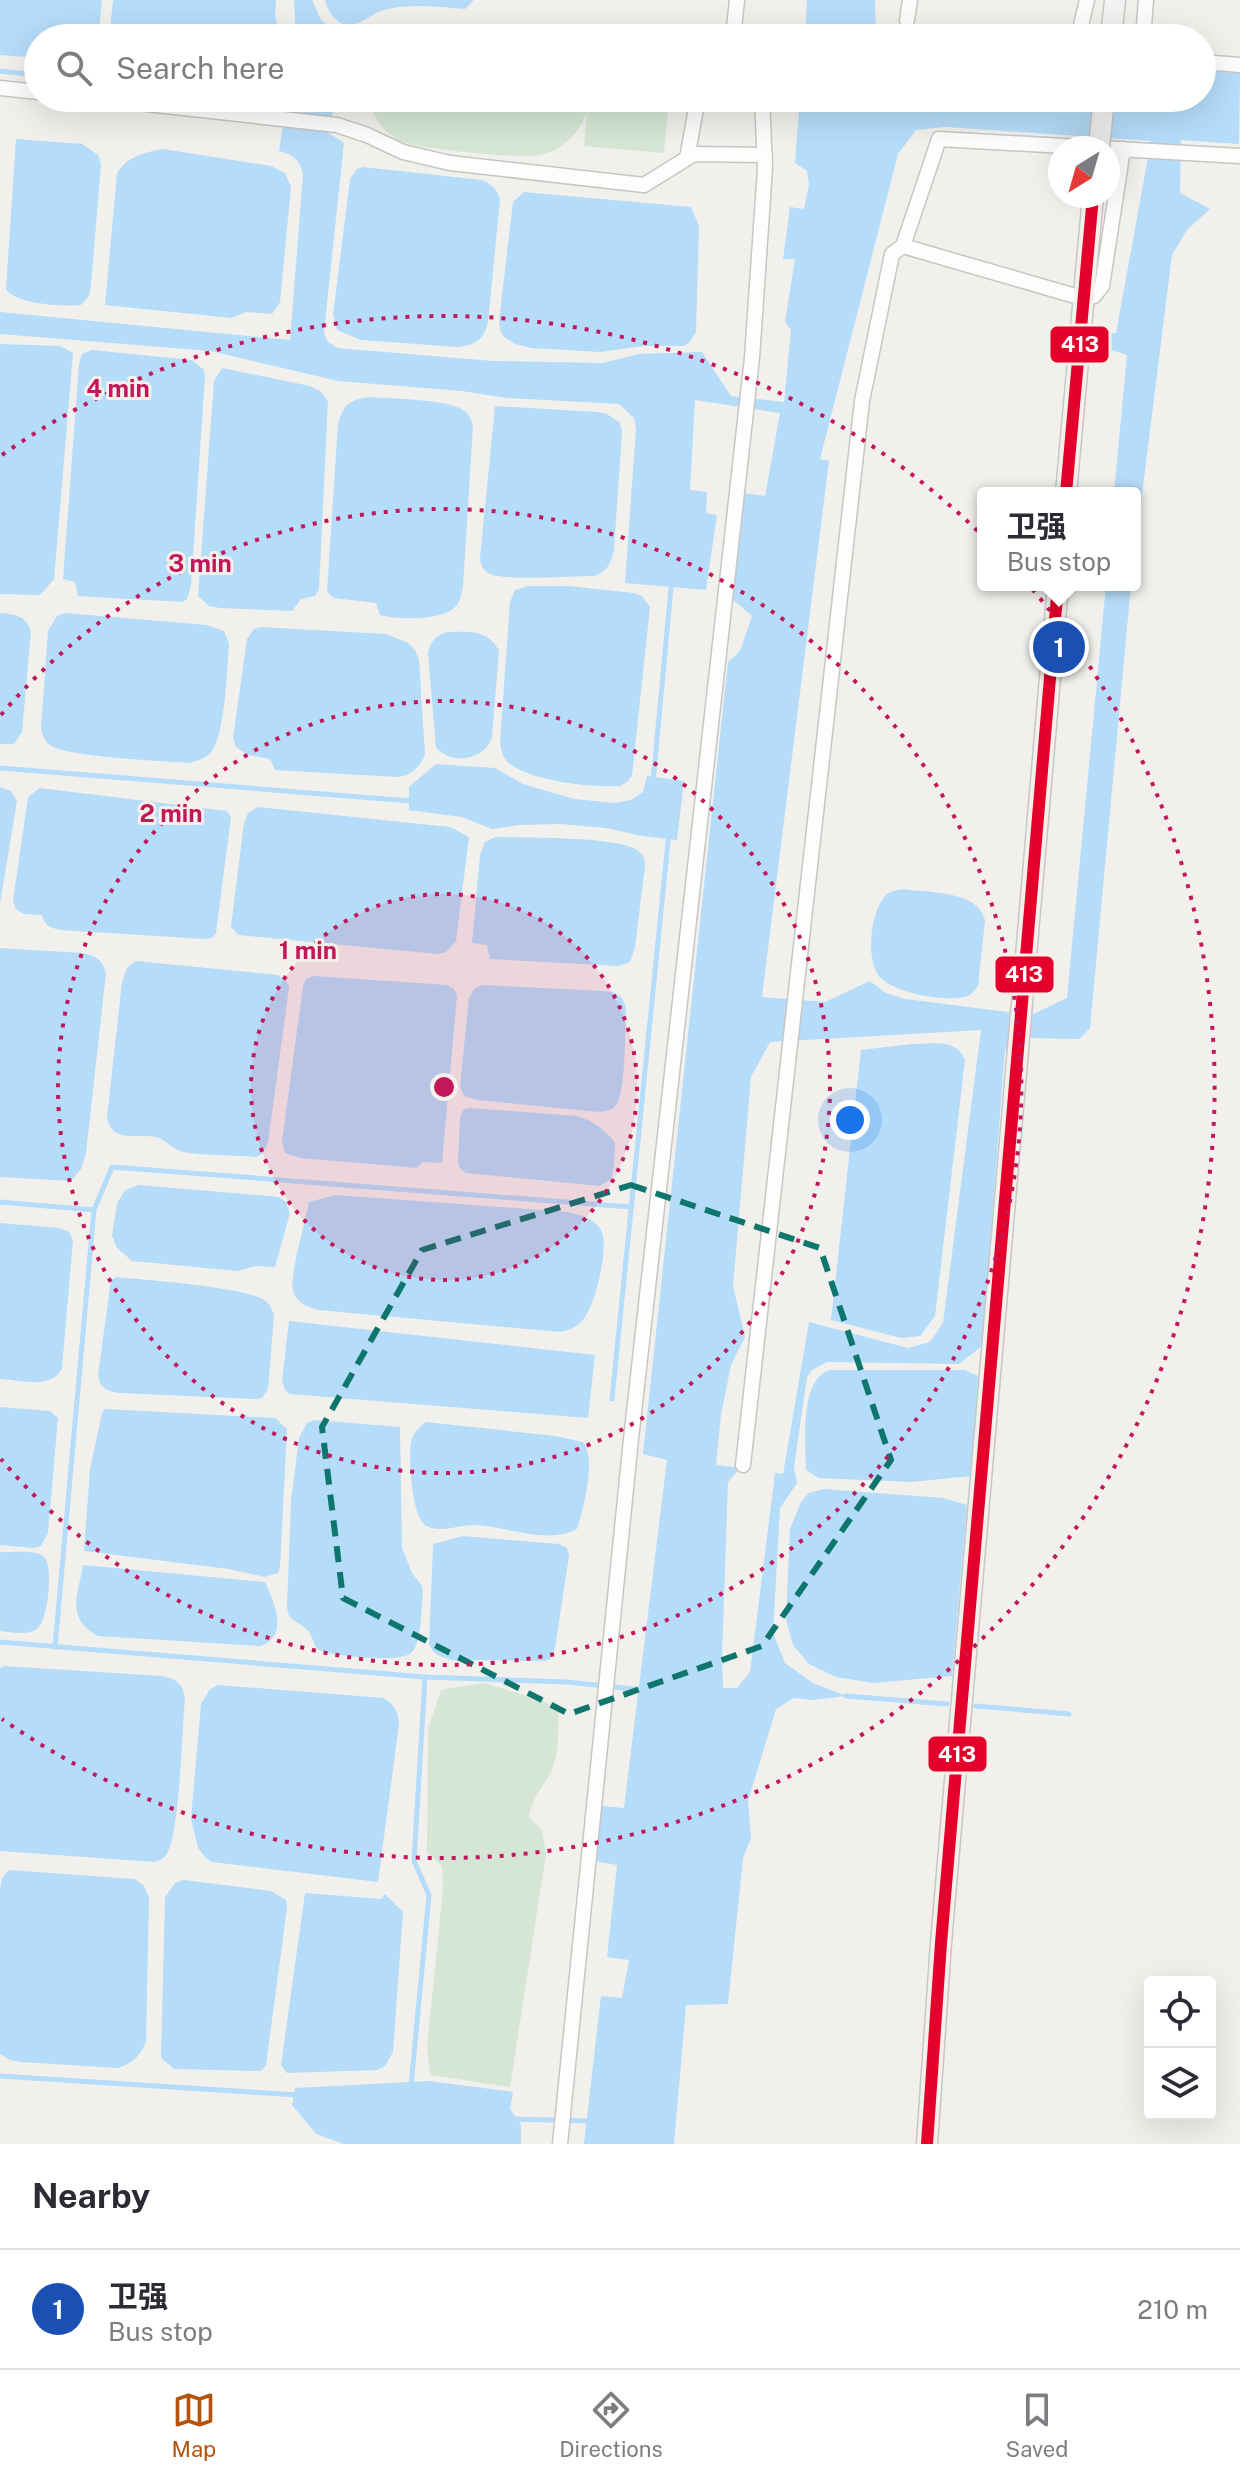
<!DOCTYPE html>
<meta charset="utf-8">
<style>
body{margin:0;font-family:"Public Sans","Noto Sans SC",sans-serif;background:#f2f2f3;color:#2b2b33}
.controls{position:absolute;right:24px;bottom:24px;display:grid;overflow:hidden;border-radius:8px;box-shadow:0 8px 32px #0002}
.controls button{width:72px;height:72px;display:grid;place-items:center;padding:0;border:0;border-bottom:2px solid #e1e1e2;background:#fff;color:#2b2b33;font:40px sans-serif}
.compass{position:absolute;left:1048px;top:136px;width:72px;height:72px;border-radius:50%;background:#fff;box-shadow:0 8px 32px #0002;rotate:217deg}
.you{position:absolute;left:850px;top:1120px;width:28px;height:28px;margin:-20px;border:6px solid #fff;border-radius:50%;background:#1a73e8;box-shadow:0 0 0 12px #1a73e833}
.badge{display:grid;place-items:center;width:52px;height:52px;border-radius:50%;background:#b45309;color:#fff;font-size:26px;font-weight:700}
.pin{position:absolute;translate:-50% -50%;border:4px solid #fff;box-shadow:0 2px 8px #0006}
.popup{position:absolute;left:977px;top:487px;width:164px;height:104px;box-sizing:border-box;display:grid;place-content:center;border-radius:8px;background:#fff;filter:drop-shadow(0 2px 6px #0005);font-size:26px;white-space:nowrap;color:#7c7c81}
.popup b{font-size:30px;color:#2b2b33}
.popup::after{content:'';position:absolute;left:50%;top:100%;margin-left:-16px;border:16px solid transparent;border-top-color:#fff}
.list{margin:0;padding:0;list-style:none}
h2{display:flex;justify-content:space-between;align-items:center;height:104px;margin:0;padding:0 32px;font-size:34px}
h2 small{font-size:26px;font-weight:400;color:#7c7c81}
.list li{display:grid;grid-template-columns:52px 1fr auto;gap:24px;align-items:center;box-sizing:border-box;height:120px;padding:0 32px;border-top:2px solid #e1e1e2}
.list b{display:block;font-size:30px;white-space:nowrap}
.list p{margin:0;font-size:26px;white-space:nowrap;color:#7c7c81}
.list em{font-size:26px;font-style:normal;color:#7c7c81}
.icon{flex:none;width:44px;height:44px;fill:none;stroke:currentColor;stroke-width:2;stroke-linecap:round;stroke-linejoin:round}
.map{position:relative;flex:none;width:1240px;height:2144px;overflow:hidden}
.search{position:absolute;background:#fff;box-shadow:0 8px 32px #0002;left:24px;right:24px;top:24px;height:88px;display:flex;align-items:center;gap:20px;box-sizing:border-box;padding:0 28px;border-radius:44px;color:#7c7c81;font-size:30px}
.sheet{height:224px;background:#fff}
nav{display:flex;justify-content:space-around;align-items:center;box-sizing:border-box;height:112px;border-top:2px solid #e1e1e2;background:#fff;font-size:22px;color:#7c7c81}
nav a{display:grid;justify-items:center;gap:4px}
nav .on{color:#b45309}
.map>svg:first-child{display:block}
.green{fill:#d5e6d4}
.water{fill:#b5dcf9;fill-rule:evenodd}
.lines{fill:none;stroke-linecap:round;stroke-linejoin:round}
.stream{stroke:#b5dcf9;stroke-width:5}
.street-casing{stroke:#c8c6c4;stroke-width:17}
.secondary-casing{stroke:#c8c6c4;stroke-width:23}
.street{stroke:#fdfdfc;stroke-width:14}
.secondary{stroke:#f5f2f2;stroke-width:20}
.secondary-bridge-casing{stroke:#c8c6c4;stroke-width:23;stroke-linecap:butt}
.secondary-bridge{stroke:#f5f2f2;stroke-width:20}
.bus-1-casing{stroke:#f5f0ea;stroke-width:18}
.bus-1{stroke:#e4002b;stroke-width:12}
.marked{fill:none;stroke:#0f766e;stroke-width:6;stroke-dasharray:16 10;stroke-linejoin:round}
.ring{fill:none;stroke:#c2185b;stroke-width:4;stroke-dasharray:4 8}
.centre{fill:#c2185b;stroke:#f5f0ea;stroke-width:4}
.ring-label{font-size:24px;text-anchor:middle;font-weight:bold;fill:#c2185b;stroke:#f5f0ea;stroke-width:6;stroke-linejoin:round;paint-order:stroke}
.line-badge{stroke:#f5f0ea;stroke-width:3}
.badge-label{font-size:22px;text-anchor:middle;font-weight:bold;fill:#fff}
</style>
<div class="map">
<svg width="1240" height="2144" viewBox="0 0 1240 2144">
<rect width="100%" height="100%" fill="#f2f0ed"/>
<g class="green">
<polygon points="425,24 524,33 549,38 389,38 405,28"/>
<path d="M368 98H669L664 153 584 146 587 112C580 132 562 151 540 155 521 159 416 149 400 141 382 132 373 116 368 98Z"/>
<path d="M484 1683 546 1702 559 1711C558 1728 559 1748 554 1764 547 1785 532 1794 529 1817L542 1830 546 1854 510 2087 430 2075 427 2046 443 1889 442 1866 427 1852 428 1729 441 1690Z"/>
</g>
<g class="water">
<polygon points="0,0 102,0 98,38 38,38 38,58 0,55"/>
<polygon points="113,0 276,0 275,15 280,38 109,38"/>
<polygon points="294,0 312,0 321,20 343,38 296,38"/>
<path d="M325 0H474L465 9C439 7 410 3 384 10 372 13 362 25 349 25 336 25 328 11 325 0Z"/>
<polygon points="807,0 875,0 876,38 805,38"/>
<path d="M1202 71 1240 73 1239 144 1181 140 1180 193 1210 209 1187 230 1172 255 1135 551V493H1114L1127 355 1096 345 1098 333H1116L1151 141 945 127 916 130 898 154 820 459 829 461 762 997 825 1002 870 981 886 993 905 999 1031 1015 1067 998 1106 585H1131L1090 1028 1079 1039 1030 1038 1005 1050 982 1346 959 1364 827 1362 812 1370 807 1377 794 1467 797 1483 780 1508 773 1633 785 1663 813 1683 846 1696 812 1700 794 1698 776 1709 748 1801 751 1838 743 1858 728 2004 686 2005 674 2144H584L601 1996 622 1998 629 1960 607 1957 617 1865 595 1861 602 1806 624 1808 667 1460 643 1454 728 662 740 651 752 616 732 599 743 493 765 496 780 413 695 400 690 490 707 492 706 513 717 515 706 590 625 583 636 429 634 418 619 404 507 398 462 391 338 381 211 351 0 334V312L290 340 303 175C300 160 294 155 279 151L283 126 304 127 301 98H337L327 132 344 143 324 332 327 341 337 348 493 361 603 363 638 354 702 352 731 396 784 402 791 330 785 322 795 259H783L790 207 804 209 809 184 807 171 795 163 800 98H1202ZM981 1030 943 1323 930 1342 908 1348 809 1322 783 1474 775 1473 750 1672 737 1688H723L722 1656 728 1482 740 1468 716 1465 721 1415 731 1365 745 1337 733 1286 751 1077 770 1042Z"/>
<path d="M16 139 82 144 98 155 101 165 91 286 89 296 81 305C63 307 15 304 6 289Z"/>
<path d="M163 149 271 166 285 173 291 187 280 302 272 314 246 312 232 318 105 305 117 174C125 157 146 152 163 149Z"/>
<path d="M363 167 482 180C492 185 497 188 500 200L488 322C484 340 475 345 458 347L361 340 337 330 333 315 350 179 357 169Z"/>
<polygon points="524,192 691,207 699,226 696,332 689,343 683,346 644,346 600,352 531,348 515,344 504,337 500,330 499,321 513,202"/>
<polygon points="0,344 60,346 73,353 54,579 40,595 0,594"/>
<polygon points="92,350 192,360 204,370 205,376 191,586 187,599 183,602 78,596 75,582 63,579 79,364 82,354"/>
<polygon points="222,368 310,386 320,391 328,401 319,589 315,596 301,599 292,611 220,608 209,606 198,596 214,381"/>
<path d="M371 397C393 399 446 399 463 410 470 414 471 419 473 426L463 587C461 593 461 600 456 606 444 621 397 620 380 615L376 603 334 598 327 592 338 424C343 404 351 399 371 397Z"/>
<path d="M495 406 597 412 607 414 620 423 622 431 614 550C611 563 607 572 594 576 572 576 506 581 490 574 483 570 481 566 480 558Z"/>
<path d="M528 586H568L634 593 642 596 650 607 632 776 627 782 620 786C593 788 532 781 510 764 503 758 501 751 500 742L510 602 515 590Z"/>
<path d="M0 613C15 614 26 616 31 631L22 732 14 744H0Z"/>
<path d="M65 613 207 625 224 631 229 644C227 668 225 736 211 752 205 759 196 761 188 763 163 761 65 757 50 745 44 741 43 735 41 729L48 631 57 616Z"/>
<path d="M261 627 386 634 408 643 415 650 419 660 425 755C418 769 412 775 397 777L275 770 270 759 248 755 236 747 233 738 247 639 254 629Z"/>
<path d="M447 632C469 632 488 629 499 651L492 737C485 760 451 766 436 747L428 653C430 641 436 636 447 632Z"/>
<polygon points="436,764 495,768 523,784 574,799 615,803 631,800 643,792 647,776 684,781 677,840 642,836 606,828 560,824 519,825 492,829 462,817 409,810 409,787"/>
<polygon points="0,787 11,791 17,801 0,903"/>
<path d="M40 788 227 811 231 817 216 933 212 938 205 939 61 930C50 928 45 926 42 915L24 914 16 909 13 901 28 797Z"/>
<polygon points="258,807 450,827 469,837 456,941 446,952 438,954 238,935 231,927 244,823 248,813"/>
<path d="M495 837C526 838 615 836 637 850 644 855 645 859 645 866L635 947 630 962 619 966 490 959 487 945 472 943 480 855 485 842Z"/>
<path d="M902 889C928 893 978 890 985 920L978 986C974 991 971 996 964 997 945 1002 895 993 881 978 865 962 870 913 885 896 890 891 895 891 902 889Z"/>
<path d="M0 948 81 953C95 955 102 959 106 973L86 1153 81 1169 71 1181 0 1177Z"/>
<path d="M136 961 278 975 287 982 289 987 268 1143 262 1154 256 1157C239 1155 194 1156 180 1151 173 1149 167 1141 159 1138 139 1132 111 1145 107 1117L122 982 127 968Z"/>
<polygon points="314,976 447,985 454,989 457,996 442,1163 422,1162 417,1168 300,1158 285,1153 282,1142 303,986 306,979"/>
<path d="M482 985 602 991C615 992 623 994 626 1008 625 1027 626 1092 616 1105 612 1111 606 1111 599 1112L477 1100 464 1096 460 1086 469 998 474 989Z"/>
<path d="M912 1044C932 1044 957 1038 965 1060L935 1316 920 1336 901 1338 831 1320 861 1050Z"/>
<path d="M470 1108 577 1116C593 1121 604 1129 615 1142L614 1166 611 1179 600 1186 466 1173 459 1167 458 1162 460 1117 464 1109Z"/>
<polygon points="139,1185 279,1197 286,1202 290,1213 275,1267 256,1266 238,1271 132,1261 117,1248 112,1236 117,1203 125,1190"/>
<path d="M336 1195 568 1212C580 1215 594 1218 601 1230 610 1246 595 1306 583 1320 577 1327 569 1330 561 1332L318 1310C307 1307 297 1303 293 1291 289 1278 306 1219 309 1202Z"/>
<path d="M0 1223 59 1228 69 1232 73 1240 62 1368C52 1390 21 1380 0 1379Z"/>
<path d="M117 1277C145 1280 245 1287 264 1300 270 1304 272 1309 274 1315L268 1389 262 1398 257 1399 120 1393C108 1392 100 1388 98 1375L111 1280Z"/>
<polygon points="289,1321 595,1355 588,1418 290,1394 285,1390 282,1380"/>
<path d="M830 1370H965L978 1376 971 1476 911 1482 819 1478 806 1470C806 1443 799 1379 830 1370Z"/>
<polygon points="0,1407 50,1411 58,1418 48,1533 41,1546 33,1548 0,1545"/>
<polygon points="105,1409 275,1418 287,1429 280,1567 278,1573 265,1577 229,1569 84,1551 90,1469 102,1413"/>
<path d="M314 1420 400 1427 402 1548 412 1573 422 1586 423 1592C421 1606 422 1642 412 1652 402 1664 337 1656 321 1651 312 1647 314 1637 308 1631 303 1625 294 1622 289 1616L287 1608 291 1501 299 1438 307 1423Z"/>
<path d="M426 1422 555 1436 583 1442C597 1460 583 1508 577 1529 547 1545 507 1526 474 1525 459 1525 438 1534 425 1525 412 1517 408 1457 411 1442 413 1433 419 1427 426 1422Z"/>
<polygon points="824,1489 943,1498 967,1505 952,1676 873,1683 836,1677 809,1664 793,1645 786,1620 790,1529 801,1502 809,1493"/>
<path d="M463 1536 559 1544 567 1548 569 1556 555 1648 550 1659 545 1661 452 1660C441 1657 433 1655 429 1644L433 1544Z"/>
<path d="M0 1552C12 1553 34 1549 44 1557 54 1565 48 1621 37 1629 27 1636 11 1632 0 1631Z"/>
<path d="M83 1565 265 1582C274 1602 290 1637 260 1646L98 1636C65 1618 78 1596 83 1565Z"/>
<path d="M4 1666 162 1676C176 1679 183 1683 185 1698 182 1728 180 1836 166 1855 162 1860 160 1860 155 1862L0 1851V1668Z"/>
<path d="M218 1685 384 1698C395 1706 398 1711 399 1724L378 1882 212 1862 205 1857 198 1848 191 1818 201 1704 210 1689Z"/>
<path d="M9 1870 135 1879 144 1886 149 1898 146 2042C139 2057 133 2063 118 2068L21 2062 10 2060 0 2054V1890L2 1878Z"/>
<polygon points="184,1880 271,1891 286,1900 287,1908 266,2065 261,2071 174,2069 161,2058 165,1897 175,1883"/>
<polygon points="305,1893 381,1899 385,1894 403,1912 393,2052 385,2066 377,2070 287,2073 281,2065"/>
<polygon points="429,2081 513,2092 510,2109 521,2125 521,2144 344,2144 316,2134 292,2105 295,2088"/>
</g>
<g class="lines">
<g class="stream">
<polyline points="0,71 38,75"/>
<polyline points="266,98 306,102"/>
<polyline points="0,768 410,801"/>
<polyline points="653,782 671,588"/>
<polyline points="0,1202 94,1210"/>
<polyline points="612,1399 669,832"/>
<polyline points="0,1642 425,1677 567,1682 643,1690"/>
<polyline points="55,1647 94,1210 112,1167 631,1207"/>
<polyline points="846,1696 947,1704"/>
<polyline points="976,1706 1069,1714"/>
<polyline points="0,2076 297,2095"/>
<polyline points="411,2086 429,1895 414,1861 425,1677"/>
<polyline points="512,2119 590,2121"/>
</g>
<defs>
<g id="street">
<polyline points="907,20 910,0"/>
<polyline points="734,36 791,38"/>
<polyline points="733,38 737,0"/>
<polyline points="1078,38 1087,0"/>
<polyline points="1143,38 1146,0"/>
<polyline points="1202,62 1240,65"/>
<polyline points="0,88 38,92"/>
<polyline points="92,98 337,125 367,135 403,152 450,163 644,185 694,154 765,155"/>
<polyline points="687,158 698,98"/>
<polyline points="903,246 1082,298 1094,296 1102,286 1123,149"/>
<polyline points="743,1465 862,401 892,254 903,246 939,139 1240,156"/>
<polyline points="560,2144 631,1439 752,358 765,168 762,98"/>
</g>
<g id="secondary">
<polyline points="1111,38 1115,0"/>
<polyline points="1066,493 1093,196"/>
<polyline points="927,2144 941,1943 1058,585"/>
</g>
</defs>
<use href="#street" class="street-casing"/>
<use href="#secondary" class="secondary-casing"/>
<use href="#street" class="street"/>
<use href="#secondary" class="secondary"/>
<defs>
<polyline id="secondary-bridge" points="1099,148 1104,98"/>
</defs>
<use href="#secondary-bridge" class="secondary-bridge-casing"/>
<use href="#secondary-bridge" class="secondary-bridge"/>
<defs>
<g id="bus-1">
<polyline points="1066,493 1093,196"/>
<polyline points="927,2144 941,1943 1058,585"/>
</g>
</defs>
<use href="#bus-1" class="bus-1-casing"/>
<use href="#bus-1" class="bus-1"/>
</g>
<path class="marked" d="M631 1185 820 1248 891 1460 762 1646 569 1714 343 1598 322 1427 422 1250Z"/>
<circle cx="444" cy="1087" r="193" fill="#c2185b" fill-opacity=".12"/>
<g class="ring">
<circle cx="444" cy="1087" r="193"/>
<circle cx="444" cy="1087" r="386"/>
<path d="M1 715A578 578 0 1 1 1 1459"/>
<path d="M2 455A771 771 0 1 1 2 1719"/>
</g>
<circle cx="444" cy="1087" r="12" class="centre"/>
<g class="ring-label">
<text x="118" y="397">4 min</text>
<text x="200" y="572">3 min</text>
<text x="171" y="822">2 min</text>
<text x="308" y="959">1 min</text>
</g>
<g class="line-badge">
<rect x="1049" y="325" width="61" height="39" rx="8" fill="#e4002b"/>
<rect x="994" y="955" width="61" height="39" rx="8" fill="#e4002b"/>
<rect x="927" y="1735" width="61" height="38" rx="8" fill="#e4002b"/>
</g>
<g class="badge-label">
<text x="1080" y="352">413</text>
<text x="1024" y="982">413</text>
<text x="957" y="1762">413</text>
</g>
</svg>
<div class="controls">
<button><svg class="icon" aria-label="locate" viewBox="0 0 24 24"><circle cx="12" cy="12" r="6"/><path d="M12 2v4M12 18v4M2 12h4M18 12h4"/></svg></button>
<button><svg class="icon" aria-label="layers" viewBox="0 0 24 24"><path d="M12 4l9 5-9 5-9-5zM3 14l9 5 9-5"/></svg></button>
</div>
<svg class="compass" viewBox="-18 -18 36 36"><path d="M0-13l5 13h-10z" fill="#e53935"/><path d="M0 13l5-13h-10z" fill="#7c7c81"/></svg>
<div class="you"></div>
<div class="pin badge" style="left:1059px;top:647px;background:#1a4fb4">1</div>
<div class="popup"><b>卫强</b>Bus stop</div>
<div class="search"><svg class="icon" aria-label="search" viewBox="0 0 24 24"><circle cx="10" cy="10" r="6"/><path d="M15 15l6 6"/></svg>Search here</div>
</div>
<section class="sheet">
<h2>Nearby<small></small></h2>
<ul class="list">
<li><span class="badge" style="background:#1a4fb4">1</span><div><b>卫强</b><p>Bus stop</p></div><em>210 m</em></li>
</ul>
</section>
<nav>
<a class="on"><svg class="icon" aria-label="map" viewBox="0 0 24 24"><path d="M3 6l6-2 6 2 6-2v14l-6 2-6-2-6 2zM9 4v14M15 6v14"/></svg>Map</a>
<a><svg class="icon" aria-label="directions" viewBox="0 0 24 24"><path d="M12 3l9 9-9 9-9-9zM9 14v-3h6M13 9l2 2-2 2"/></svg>Directions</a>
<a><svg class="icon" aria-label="saved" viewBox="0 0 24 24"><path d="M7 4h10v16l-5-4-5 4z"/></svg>Saved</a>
</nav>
